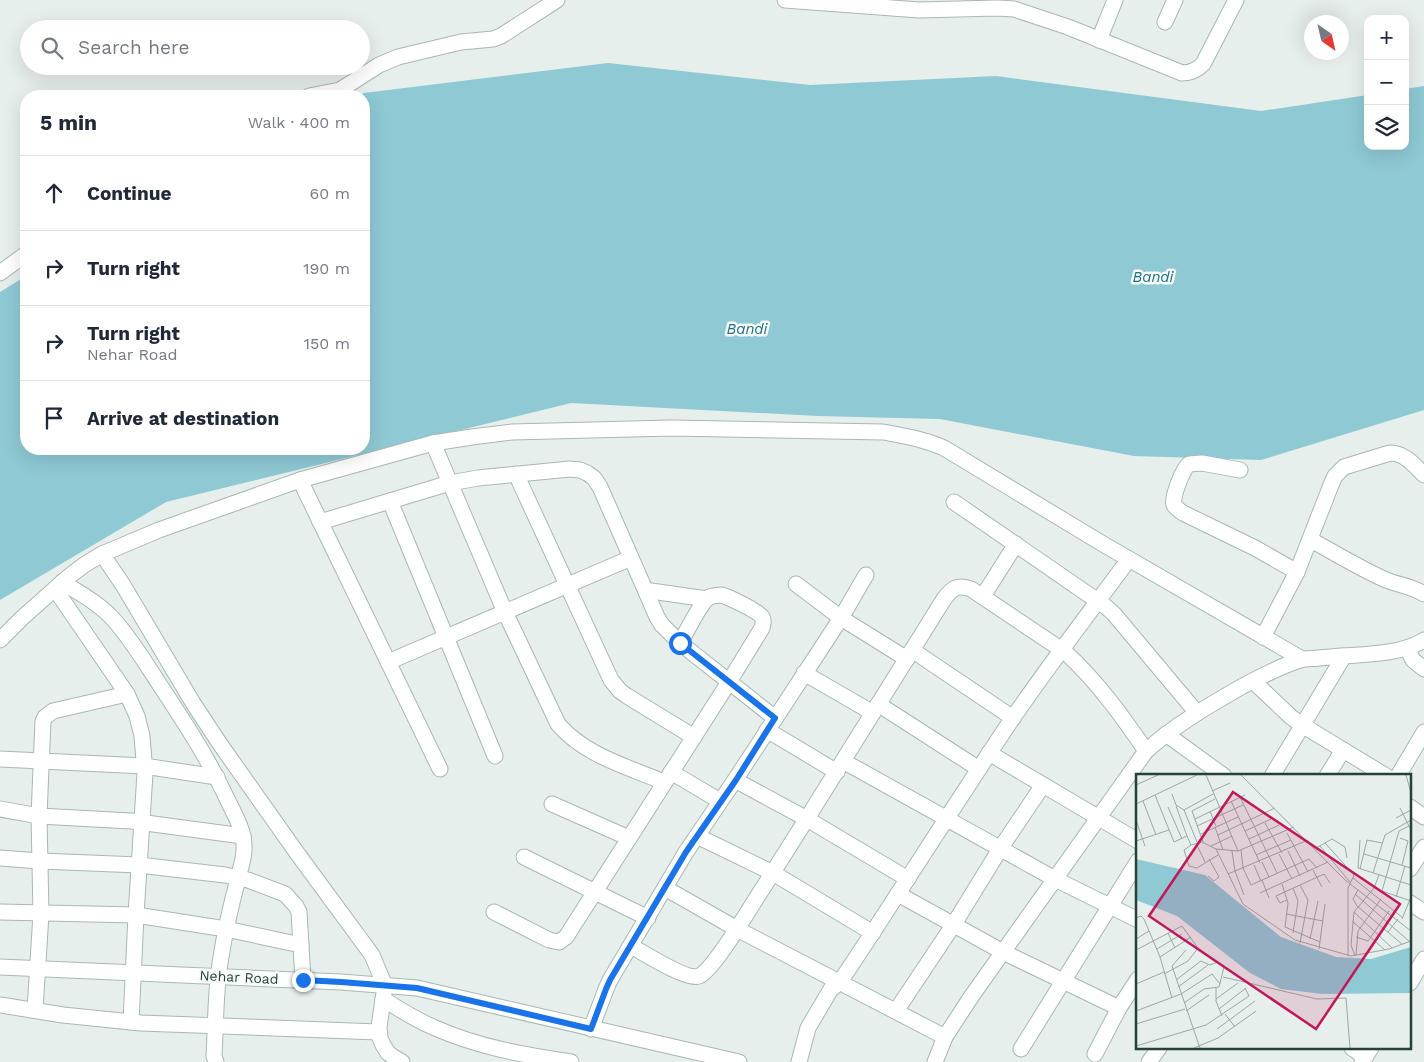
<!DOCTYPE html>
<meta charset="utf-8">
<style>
body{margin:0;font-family:"Work Sans",sans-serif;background:#f6f6f7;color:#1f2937}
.controls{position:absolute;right:15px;top:15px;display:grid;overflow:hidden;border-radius:10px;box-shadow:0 5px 20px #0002}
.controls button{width:45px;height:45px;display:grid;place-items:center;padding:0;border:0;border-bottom:1px solid #e0e1e3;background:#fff;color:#1f2937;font:25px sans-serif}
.compass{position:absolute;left:1304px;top:15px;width:45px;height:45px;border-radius:50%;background:#fff;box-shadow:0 5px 20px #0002;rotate:146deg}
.stop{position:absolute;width:15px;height:15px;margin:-11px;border:4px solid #1a73e8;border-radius:50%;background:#fff}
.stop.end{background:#1a73e8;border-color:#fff;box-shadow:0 1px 5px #0008}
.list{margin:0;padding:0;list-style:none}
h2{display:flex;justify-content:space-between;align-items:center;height:65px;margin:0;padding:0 20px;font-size:21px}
h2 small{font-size:16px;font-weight:400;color:#747a83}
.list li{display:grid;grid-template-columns:32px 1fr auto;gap:15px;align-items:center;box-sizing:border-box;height:75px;padding:0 20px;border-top:1px solid #e0e1e3}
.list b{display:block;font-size:19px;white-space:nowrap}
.list p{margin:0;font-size:16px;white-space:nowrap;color:#747a83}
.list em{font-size:16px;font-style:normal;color:#747a83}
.icon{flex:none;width:28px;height:28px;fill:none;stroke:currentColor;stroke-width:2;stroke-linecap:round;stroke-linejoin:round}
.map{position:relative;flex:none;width:1424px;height:1062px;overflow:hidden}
.search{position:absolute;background:#fff;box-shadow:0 5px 20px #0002;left:20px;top:20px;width:350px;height:55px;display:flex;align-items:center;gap:12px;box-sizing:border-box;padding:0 18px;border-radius:28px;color:#747a83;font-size:19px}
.panel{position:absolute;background:#fff;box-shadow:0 5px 20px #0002;left:20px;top:90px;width:350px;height:365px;border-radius:20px}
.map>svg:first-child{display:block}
.water{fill:#8ec9d4}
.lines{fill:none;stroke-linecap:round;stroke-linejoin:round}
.minor-casing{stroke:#a8b8b2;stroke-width:17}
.minor{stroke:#fff;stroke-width:15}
.route{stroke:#1a73e8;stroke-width:6}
.labels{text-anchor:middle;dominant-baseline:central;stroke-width:5;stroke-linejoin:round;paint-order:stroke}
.street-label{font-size:14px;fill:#24423a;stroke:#f7fbf9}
.water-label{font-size:15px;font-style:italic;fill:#1c6f80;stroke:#f7fbf9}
.inset-road{fill:none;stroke:#98aaa4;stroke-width:1}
.view{fill:#c2185b;fill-opacity:0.15;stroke:#c2185b;stroke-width:2.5}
.inset-edge{fill:none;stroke:#24423a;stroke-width:2.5}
</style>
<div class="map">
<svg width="1424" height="1062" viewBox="0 0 1424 1062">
<rect width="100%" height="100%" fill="#e6efeb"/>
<polygon class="water" points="608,63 810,85 996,76 1261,111 1368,95 1368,146 1405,146 1405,89 1424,86 1424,410 1261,460 1134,456 940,419 818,416 571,403 166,502 0,600 0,292 26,276 26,449 364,449 364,96 357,96 364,93"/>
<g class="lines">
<defs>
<g id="minor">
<path d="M785 0 919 10 997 8 1014 9 1068 27 1182 73C1190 73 1197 70 1203 64L1236 0"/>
<polyline points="1165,22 1175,0"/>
<polyline points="1099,40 1115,0"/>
<polyline points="309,96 340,90 379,65 398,57 461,42 493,39 501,36 557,0"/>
<polyline points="0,273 26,254"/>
<path d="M433 443 505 612 558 724C584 755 628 767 664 782"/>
<path d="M1240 470 1202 463 1189 464C1183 468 1171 499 1174 505 1176 508 1180 511 1183 513L1255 548 1297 572"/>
<polyline points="516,474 611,680 620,691 627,696 694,737"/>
<polyline points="300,480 440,769"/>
<polyline points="390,501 495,756"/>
<polyline points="954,502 1105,606 1114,614 1197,713"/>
<polyline points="320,522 450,483 478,478 570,469 580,470 587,473 594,478 600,487 647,594 657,617 662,625 680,643 775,718"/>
<path d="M1311 540C1335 553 1359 568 1384 579 1397 585 1412 586 1424 594"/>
<polyline points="102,554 123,585 193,703 220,744 297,853 372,955 385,986 379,1027 380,1038 383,1045 388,1053 395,1058 402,1062"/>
<path d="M62 582C81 594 100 604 114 620 130 638 143 659 156 679 183 720 209 759 229 803 236 817 244 831 244 846 245 858 240 868 238 879 231 905 225 931 221 957 215 990 216 1023 214 1056L216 1062"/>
<polyline points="796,584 841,618 907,659"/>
<polyline points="55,589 127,694 137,716 142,736 145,773 136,915 131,1022"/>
<polyline points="647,594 651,591 707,599"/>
<polyline points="983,596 1016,544"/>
<path d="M1263 637 1297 572 1331 485 1335 476 1344 467 1390 453C1405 453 1414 465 1424 475"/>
<path d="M0 640 22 618 67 578 84 565 102 554 159 530 300 480 433 443 472 437 512 432 672 428 883 432C904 436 924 439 944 448L1103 544 1302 659"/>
<polyline points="1407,648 1413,660 1424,669"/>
<polyline points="912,650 1013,718"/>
<polyline points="388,662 631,558"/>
<polyline points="804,673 873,713"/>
<polyline points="1253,681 1291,717 1302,725 1386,776"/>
<polyline points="878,704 979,769"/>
<polyline points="767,730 837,772"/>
<polyline points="1166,734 1224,776"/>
<polyline points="989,753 1138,841"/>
<polyline points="0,759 144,766 217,777"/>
<polyline points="843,761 1055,879 1138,920"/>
<polyline points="671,772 720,801"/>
<polyline points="1272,776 1344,656"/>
<polyline points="1327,776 1343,750"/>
<polyline points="1398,776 1424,732"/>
<polyline points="735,780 807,819 908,879"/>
<polyline points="552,804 629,838"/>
<polyline points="1410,807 1424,817"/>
<polyline points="0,809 39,816 131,821 243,836"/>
<polyline points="697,836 773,873 873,933"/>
<polyline points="524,857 648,918"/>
<polyline points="0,858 40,861 139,865 225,875 248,880 285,894 296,906 299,912 303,980"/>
<polyline points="1410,869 1424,847"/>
<polyline points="665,888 737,929 945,1037"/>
<polyline points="898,894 1003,952 1119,1008"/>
<polyline points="1410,903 1424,912"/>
<polyline points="0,912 136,915 226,929 301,945"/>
<path d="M494 912 549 940 559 942 566 937 729 682 762 628C763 624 764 620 762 617 758 611 727 596 721 595 717 595 713 596 709 597 701 602 686 633 680 643"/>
<path d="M631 946C644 953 687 981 699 976 714 970 752 904 763 888 824 792 884 695 944 599 952 588 958 584 971 589L1065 652C1097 681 1122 716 1146 751"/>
<polyline points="0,967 341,982 417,988 739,1062"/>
<polyline points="1410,983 1424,959"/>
<path d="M383 999C399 1009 416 1020 433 1027 477 1047 524 1055 571 1062"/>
<polyline points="0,1005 63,1015 141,1023 378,1032"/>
<polyline points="35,1010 41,914 39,816 43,721 45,717 53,711 127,694"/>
<polyline points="896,1011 954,924 1000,849 1043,785"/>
<polyline points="591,1029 606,989 610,980 686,852 735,780 841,618 866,575"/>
<polyline points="1352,1048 1365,1057"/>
<polyline points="1021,1049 1138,861"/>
<polyline points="1095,1054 1119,1008 1138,979"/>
<path d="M799 1062 808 1028 831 989 840 982C896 898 950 812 1006 728 1045 670 1088 615 1129 559"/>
<path d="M935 1062 945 1037 971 997 1146 751C1175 725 1208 706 1241 687 1260 677 1280 666 1300 660 1306 658 1313 659 1319 658 1350 654 1398 657 1424 640"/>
<polyline points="1149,1062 1159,1048"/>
<polyline points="1362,1062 1371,1048"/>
</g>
</defs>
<use href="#minor" class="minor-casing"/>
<use href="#minor" class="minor"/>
</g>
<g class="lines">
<polyline class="route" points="303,980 341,982 417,988 591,1029 606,989 610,980 686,852 736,780 775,718 680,643"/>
</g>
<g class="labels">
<g class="street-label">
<text transform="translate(239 977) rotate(3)">Nehar Road</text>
</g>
<g class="water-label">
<text x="1153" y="277">Bandi</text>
<text x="747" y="329">Bandi</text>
</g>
</g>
<g transform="translate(1136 774)">
<rect width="275" height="275" fill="#e6efeb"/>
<path d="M0 85 69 101 145 163 200 183 235 185 275 173V219L186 220 145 215 114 199 41 142 0 126Z" fill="#8ec9d4"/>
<path class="inset-road" d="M70 1 102 77M105 1 209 106 275 157M270 1 275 19M0 11 22 1M76 17 94 9M36 20 40 31 48 36 77 20M19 21 38 68 51 62 55 71 66 68 80 75 102 77 158 53M104 23 141 99M7 27 20 61M95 27 124 89M0 30 61 1M40 32 51 62M32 33 46 65M264 34 275 56M48 36 61 68M74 37 80 52M260 44 275 36M59 45 109 21M0 46 9 72M129 49 146 79M61 52 107 31M273 52 263 57 246 117 275 127M79 53 87 76M109 57 135 45M151 59 172 98M65 60 102 43M82 61 139 34M264 64 272 67 266 91M113 65 143 51M224 66 222 94 275 111M0 67 33 56M67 68 56 37 79 25M60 69 69 88M189 69 218 101 212 114V182M55 71 48 76 53 92 61 94 82 81M75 72 96 62M184 72 214 108M180 74 196 65 209 73 211 84M80 75 107 130 159 166 215 182 253 175 275 167M105 76 107 94 115 111 173 85 181 94M96 77 99 97 108 121M152 77 164 102M143 80 156 105M228 80 275 94M120 81 155 66M126 88 133 103M118 91 125 107M224 95 231 66 246 69M177 96 186 113M237 99 249 61 275 46M92 100 172 66M72 102 78 107 83 103 73 85M217 104 267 144M126 106 133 124M146 110 152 129 149 153 184 168M164 111 172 126 164 169M157 114 162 127 157 159M222 116 217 125 221 132 266 170M124 119 192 88M219 120 274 168M260 123 269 92M151 126 144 129 140 122 188 100 194 109M218 138 256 174M150 140 187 147M0 144 5 142 8 145 24 183 36 224M266 145 275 123M216 147 249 176M252 158 262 145M32 159 39 174M220 163 232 167 253 137M0 165 13 157M174 165 182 127M21 175 46 160M183 175 189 130M0 176 46 152 62 174 88 193 83 213 68 215 48 229M50 176 36 192 64 274M220 181 222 157 245 125M219 182 215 171 218 138 238 114 243 101M24 183 55 163M28 200 52 187 62 174M87 203 181 225 210 224 214 274M40 206 65 187 74 191 82 188M0 210 28 198M42 213 72 191M80 214V227L86 242M80 225 102 209M83 235 110 214M0 237 45 220 76 200 84 210M50 237 73 221M89 240 99 253M0 250 49 235M81 255 119 227M0 272 70 251 113 222 109 214M58 274 82 264 120 237"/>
<path class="view" d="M97 18 264 130 180 255 13 142Z"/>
<rect width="275" height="275" class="inset-edge"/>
</g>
</svg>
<div class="controls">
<button>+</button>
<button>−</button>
<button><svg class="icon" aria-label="layers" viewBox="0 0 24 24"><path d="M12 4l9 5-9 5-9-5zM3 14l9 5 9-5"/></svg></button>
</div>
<svg class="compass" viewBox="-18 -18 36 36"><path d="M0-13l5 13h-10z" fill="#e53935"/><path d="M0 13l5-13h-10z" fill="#747a83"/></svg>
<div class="stop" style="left:680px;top:643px"></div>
<div class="stop end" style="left:303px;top:980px"></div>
<div class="search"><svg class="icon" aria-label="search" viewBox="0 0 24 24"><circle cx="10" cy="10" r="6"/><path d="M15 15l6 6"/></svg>Search here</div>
<section class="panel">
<h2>5 min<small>Walk · 400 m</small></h2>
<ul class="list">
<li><svg class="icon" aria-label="ahead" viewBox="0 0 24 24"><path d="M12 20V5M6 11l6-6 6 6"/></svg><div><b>Continue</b></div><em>60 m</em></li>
<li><svg class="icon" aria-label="right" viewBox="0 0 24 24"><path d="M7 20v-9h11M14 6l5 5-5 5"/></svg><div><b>Turn right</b></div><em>190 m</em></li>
<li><svg class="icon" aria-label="right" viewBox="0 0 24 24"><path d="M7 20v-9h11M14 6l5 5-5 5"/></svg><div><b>Turn right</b><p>Nehar Road</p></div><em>150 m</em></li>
<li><svg class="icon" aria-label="arrive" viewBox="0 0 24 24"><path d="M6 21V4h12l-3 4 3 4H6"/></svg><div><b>Arrive at destination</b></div></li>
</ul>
</section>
</div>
